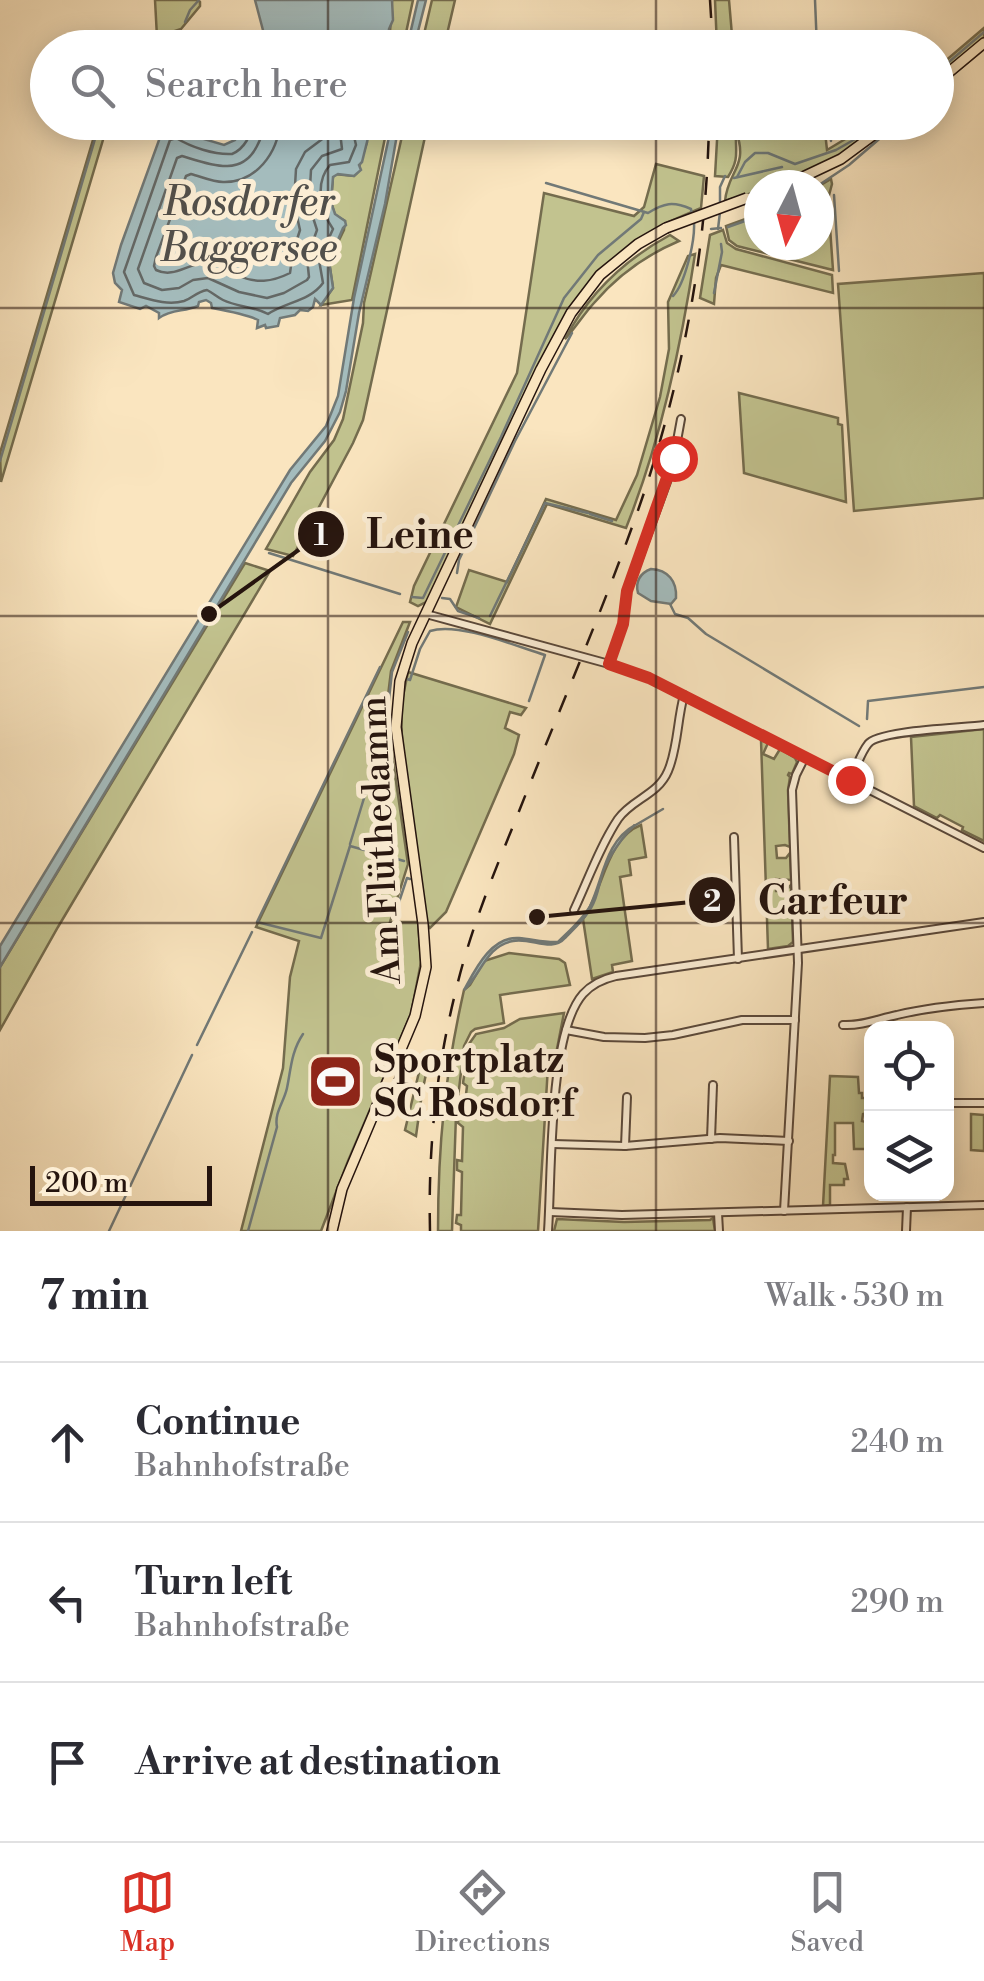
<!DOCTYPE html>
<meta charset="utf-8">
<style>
body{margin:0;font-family:"Libre Bodoni",serif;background:#f2f2f3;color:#2b2b33}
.controls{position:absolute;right:30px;bottom:30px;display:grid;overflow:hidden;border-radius:20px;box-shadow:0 5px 25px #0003}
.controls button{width:90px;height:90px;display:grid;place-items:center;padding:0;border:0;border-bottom:2px solid #e1e1e2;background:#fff;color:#2b2b33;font:50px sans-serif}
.compass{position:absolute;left:744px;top:170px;width:90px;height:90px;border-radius:50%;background:#fff;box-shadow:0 5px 25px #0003;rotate:186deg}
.scale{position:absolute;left:30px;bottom:25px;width:182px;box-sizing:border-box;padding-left:10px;border:5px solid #25140e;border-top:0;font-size:28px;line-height:35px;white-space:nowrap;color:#25140e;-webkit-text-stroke:8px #fceed5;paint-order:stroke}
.stop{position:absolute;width:30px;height:30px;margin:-22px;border:8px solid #d93025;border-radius:50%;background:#fff}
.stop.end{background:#d93025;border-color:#fff;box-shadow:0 2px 10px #0008}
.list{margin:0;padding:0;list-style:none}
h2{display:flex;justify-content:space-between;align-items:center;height:130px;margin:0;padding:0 40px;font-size:42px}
h2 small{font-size:32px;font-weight:400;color:#7c7c81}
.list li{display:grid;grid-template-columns:65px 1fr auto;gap:30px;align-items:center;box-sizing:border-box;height:160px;padding:0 40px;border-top:2px solid #e1e1e2}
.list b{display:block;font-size:38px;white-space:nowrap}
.list p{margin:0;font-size:32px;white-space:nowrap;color:#7c7c81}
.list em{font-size:32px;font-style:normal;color:#7c7c81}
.icon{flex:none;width:55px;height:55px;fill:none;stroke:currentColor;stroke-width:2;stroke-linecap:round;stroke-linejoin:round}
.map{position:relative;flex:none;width:984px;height:1231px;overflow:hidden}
.search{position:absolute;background:#fff;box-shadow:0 5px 25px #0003;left:30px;right:30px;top:30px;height:110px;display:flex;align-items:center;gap:25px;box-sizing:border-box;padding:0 35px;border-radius:55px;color:#7c7c81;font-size:38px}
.sheet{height:610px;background:#fff}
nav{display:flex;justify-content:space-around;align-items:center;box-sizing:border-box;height:140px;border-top:2px solid #e1e1e2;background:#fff;font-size:28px;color:#7c7c81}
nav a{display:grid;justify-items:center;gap:5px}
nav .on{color:#d93025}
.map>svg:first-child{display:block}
.green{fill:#c2c38f;stroke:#746c4e;stroke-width:2.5}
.water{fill:#a4bcbd;stroke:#717977;stroke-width:2.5}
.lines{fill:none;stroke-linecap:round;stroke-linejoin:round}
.shore{stroke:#646866;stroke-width:2.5}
.stream{stroke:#717977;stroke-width:2.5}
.minor-casing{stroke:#5a483a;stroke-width:10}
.major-casing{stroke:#25140e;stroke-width:12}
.minor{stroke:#fceed5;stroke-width:6}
.major{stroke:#fae5bf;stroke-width:9}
.rail{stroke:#25140e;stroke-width:2.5;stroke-dasharray:18 18;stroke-linecap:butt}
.major-bridge-casing{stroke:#25140e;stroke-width:12;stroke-linecap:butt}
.major-bridge{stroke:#fae5bf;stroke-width:9}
.route{stroke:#d93025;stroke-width:12}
.grid{fill:none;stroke:#25140e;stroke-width:2.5;stroke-opacity:0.55}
.labels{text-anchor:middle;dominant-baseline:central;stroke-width:10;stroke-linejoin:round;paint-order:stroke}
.street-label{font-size:38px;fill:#25140e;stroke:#fceed5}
.poi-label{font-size:38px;font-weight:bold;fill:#25140e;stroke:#fceed5;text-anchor:start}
.water-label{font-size:40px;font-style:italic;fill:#514f4b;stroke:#fceed5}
.leader{fill:none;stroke:#25140e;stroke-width:4}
.callout-dot{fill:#25140e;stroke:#fceed5;stroke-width:4}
.mark-label{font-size:30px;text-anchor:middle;font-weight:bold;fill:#fff}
.callout-label{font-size:40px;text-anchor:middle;font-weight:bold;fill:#25140e;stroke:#fceed5;stroke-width:10;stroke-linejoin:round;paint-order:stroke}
</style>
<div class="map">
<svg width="984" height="1231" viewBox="0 0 984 1231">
<rect width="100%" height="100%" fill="#fae5bf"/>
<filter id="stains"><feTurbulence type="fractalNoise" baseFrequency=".002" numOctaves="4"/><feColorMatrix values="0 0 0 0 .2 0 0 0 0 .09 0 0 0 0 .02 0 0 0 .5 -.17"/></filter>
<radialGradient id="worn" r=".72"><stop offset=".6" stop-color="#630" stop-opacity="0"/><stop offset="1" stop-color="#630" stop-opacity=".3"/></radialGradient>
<g class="green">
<polygon points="155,0 198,0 200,2 200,6 181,29 157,37"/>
<polygon points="392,0 413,0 403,47 389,48"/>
<polygon points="432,0 455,0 444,47 421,47"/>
<polygon points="715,0 729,0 733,47 717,47"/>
<polygon points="984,28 984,38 937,79 937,68"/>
<polygon points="98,123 108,123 1,482 0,453"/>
<polygon points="371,123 388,123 352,300 321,305 333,288 329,261 344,230 345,221 335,215 331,202 333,177 334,174 354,176 357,173 367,142 362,130 368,129"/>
<polygon points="405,123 428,123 363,420 353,443 293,556 266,549 310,472 334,440 343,419 363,323 364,303"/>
<path d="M718 123H824L827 150 872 123H885C850 150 806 185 759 185V191L725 201C728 170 749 167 736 131 735 152 740 158 728 177L715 176Z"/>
<polygon points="656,164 704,176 701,208 666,223 632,245 583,291 428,601 418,606 410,602 414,586 517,373 544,193 634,216 644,207"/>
<polygon points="831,179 832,184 828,199 833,270 737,246 729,240 726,226 759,214 759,245 819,245 819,186"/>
<polygon points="723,230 727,243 736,249 832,275 833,293 721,265 716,278 714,304 700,298 710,235"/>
<path d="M670 235 679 241C646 255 617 276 594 303 583 315 574 330 565 339 589 293 624 260 670 235Z"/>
<path d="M695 254C681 348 661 440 626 528L547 504 490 624 456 607 469 570 507 582 546 499 616 520 637 475 660 397 669 349 668 302 688 256Z"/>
<polygon points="984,273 984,498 854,511 838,284"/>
<polygon points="739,393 838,418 838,424 842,425 846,502 744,473"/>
<polygon points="245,563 270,571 58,927 0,1030 0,967"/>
<polygon points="403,622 410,622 391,671 386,712 408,864 390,922 418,922 421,962 411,1014 348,1161 321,1231 241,1231 283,1068 290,977 299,941 256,927"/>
<polygon points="408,672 526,708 521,715 510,712 505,728 519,735 514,754 446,912 430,928 426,923 402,741 401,706"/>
<polygon points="984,729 984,841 962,830 963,827 940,815 937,818 914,806 911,737"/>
<polygon points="761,740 768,743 763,754 774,759 780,749 795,758 797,762 792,774 789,773 788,775 790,777 788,790 790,847 785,845 776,846 777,858 786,858 790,853 791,880 776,879 776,891 785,891 791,885 793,942 788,946 768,949"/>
<path d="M641 825 646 857 629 860 631 875 620 877 632 961 612 965 613 972 592 979 583 919C603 892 606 838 641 825Z"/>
<path d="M509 953 559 959 565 963 570 985 500 995 504 1023 475 1029 471 1032 464 1046 456 1115 452 1231H438C438 1144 445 1074 464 990L470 985 484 961Z"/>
<polygon points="564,1013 555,1059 548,1066 538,1231 461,1231 461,1225 456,1223 457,1215 461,1215 462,1172 457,1170 457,1160 462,1161 463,1127 458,1123 459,1111 463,1113 464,1111 467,1086 463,1083 469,1044 476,1034 504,1028 520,1019"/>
<polygon points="430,1055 422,1093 416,1136 405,1130 420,1068"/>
<polygon points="830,1076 858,1077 859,1093 862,1093 862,1098 868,1098 868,1113 863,1114 862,1121 871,1123 871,1149 854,1149 853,1123 835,1123 835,1155 833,1155 833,1163 845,1164 848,1179 844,1179 844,1185 830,1185 830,1205 823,1206"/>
<polygon points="971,1114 984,1115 984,1151 971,1150"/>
<polygon points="713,1218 715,1231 554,1231 557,1219 624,1222 710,1220"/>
</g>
<g class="water">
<polygon points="255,0 392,0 393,20 389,29 388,47 263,47 264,34"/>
<polygon points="418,0 426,0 414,47 407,47"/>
<path d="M275 123H371L368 129 362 131 364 136 368 138 362 162 359 165 361 170 354 176 338 174 333 177 331 202 335 214 345 221 346 225 343 228 329 261 333 288 321 305 315 299 313 307 308 311 300 310 295 315 280 318 278 326 266 328 265 325 257 328 258 320C248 315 223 310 212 308L211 303 206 300 199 302 198 306C183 312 172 309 159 318V313L146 306 140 309 119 302 122 290 115 283 113 273 121 245 163 129C173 127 183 126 190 135L224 145 235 140 244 123Z"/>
<polygon points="392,123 399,123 385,204 359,313 346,391 340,412 325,441 291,483 0,967 0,946 290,470 326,426 338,396 354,298"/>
<path d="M651 569C668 570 677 581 676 598L671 604 651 601 638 593C635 582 640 573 651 569Z"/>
<path d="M635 825C624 834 609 857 603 871 599 883 598 897 591 908 585 919 574 929 565 938 552 953 531 937 513 941 486 946 482 973 464 990 475 970 491 936 519 938 532 939 545 943 558 942 568 932 583 919 590 906 603 880 605 841 635 825Z"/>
</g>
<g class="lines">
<g class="shore">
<path d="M252 122C252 135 244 149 232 154 214 155 191 147 176 138L170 140 124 272 134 295C149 299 167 306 184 301 193 298 196 292 207 290 213 293 217 297 223 300 237 307 253 306 268 314 286 302 310 301 323 283L319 260 333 229C321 212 314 183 330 165L349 162 356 145 353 132 357 122"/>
<path d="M265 122C264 132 261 138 257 146 241 178 209 164 182 156L177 158 138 269 144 283 162 290 179 288 193 280 208 278 239 292 267 298 284 293 307 280 309 277 307 258 317 230 309 205 311 170 322 156 342 149 340 132 342 122"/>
<path d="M280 122C278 153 256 183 223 182 213 182 202 177 191 174L186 176 156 257 154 266 156 270C175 279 188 262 208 263 220 264 227 270 237 275 256 284 272 282 290 273L293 252 300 230 294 203 296 169 305 152 325 137 326 122"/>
</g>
<g class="stream">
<polyline points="815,0 817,48"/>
<polyline points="185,22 190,10 199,0"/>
<polyline points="936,73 984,32"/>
<polyline points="936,89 984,49"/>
<polyline points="829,122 831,141"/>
<polyline points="737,177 745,162 755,153 768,153 795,164 836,150 857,138 877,122"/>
<polyline points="734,178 782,167"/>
<path d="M546 183 648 213C664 203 673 201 691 209L692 215"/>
<polyline points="819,185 849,165 899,122"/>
<polyline points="834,195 839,271"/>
<polyline points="720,204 720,187 725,176"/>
<polyline points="728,227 759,216"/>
<polyline points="711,229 721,228"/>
<polyline points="718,229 720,212"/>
<polyline points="714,293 722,252 721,244"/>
<path d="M673 296C685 284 695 241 694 223"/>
<polyline points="0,461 100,122"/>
<polyline points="590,514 612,521"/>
<polyline points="269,553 400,594"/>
<polyline points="457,573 459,560 515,441 572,333"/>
<polyline points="412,597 423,598 501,437 564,298 598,255 641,219 644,212"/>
<polyline points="442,598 450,599 458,611 479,618"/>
<polyline points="670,604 675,614 688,618 706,634 859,726"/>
<polyline points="490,616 545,503 588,513"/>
<polyline points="380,667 257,922 321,938 350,846 404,861"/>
<path d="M407 679 410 680 420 649 430 631C459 622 515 646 545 655L529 701"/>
<polyline points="867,719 868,701 984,687"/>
<polyline points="634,826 663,809"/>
<polyline points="350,844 386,726 392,672 408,632"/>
<polyline points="397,908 407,878 410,879"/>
<polyline points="197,1045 252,932"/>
<polyline points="109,1231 192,1055"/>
<path d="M248 1231 277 1127C274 1113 284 1102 287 1088 291 1069 291 1052 303 1034"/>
</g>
<defs>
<g id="minor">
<polyline points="426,614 609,664 649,678 984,848"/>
<polyline points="609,664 623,624 627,591 672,468 681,419"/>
<path d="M850 780C856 769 860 754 868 744 878 730 963 728 984 725"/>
<polyline points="734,837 738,959"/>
<path d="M574 910C588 880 600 846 618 819 632 799 658 795 668 771 678 748 677 720 684 695"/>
<path d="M843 1025C862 1026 878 1019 897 1015 926 1008 955 1005 984 1003"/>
<polyline points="566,1030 604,1037 645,1038 673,1035 742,1020 795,1020"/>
<polyline points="946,1103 984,1103"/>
<polyline points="711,1139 713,1085"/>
<polyline points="553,1144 625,1146 720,1138 789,1141"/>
<polyline points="625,1146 627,1097"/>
<polyline points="784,1211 798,963 792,790 796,775 805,757"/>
<polyline points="550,1212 622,1215 984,1205"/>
<polyline points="718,1213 719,1231"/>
<path d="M548 1231C552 1175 548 1034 583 994 592 984 603 979 616 976L984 922"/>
<polyline points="906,1231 907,1207"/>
</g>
<g id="major">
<polyline points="936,83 984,43"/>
<polyline points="786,185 841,159 891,122"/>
<polyline points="332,1231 342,1189 415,1016 426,967 423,924 396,727 400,681 412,643 541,369 571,313 600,275 638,244 666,228"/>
</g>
</defs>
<use href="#minor" class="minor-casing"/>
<use href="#major" class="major-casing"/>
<use href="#minor" class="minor"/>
<use href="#major" class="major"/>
<g class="rail">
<polyline points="710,0 713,48"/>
<path d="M430 1231C428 1150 436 1069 456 990 470 931 493 875 516 819 559 709 608 600 646 487 684 370 707 246 709 122"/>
</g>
<defs>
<polyline id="major-bridge" points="666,228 747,198"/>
</defs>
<use href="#major-bridge" class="major-bridge-casing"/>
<use href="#major-bridge" class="major-bridge"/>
</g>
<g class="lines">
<polyline class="route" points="674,458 627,591 623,624 609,664 649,678 850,780"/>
</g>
<path class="grid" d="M328 0V48M656 0V48M328 122V1231M656 122V1231M0 308H984M0 616H984M0 923H984"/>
<defs>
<symbol id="stadium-square" viewBox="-11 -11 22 22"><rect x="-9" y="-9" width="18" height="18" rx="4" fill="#8f2418" stroke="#fceed5"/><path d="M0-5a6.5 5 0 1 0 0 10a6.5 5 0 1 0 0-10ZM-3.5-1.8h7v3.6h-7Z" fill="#fff"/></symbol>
</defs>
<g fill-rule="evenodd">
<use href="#stadium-square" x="304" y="1050" width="63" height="63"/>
</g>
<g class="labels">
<g class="street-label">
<text transform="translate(381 840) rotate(-93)">Am Flüthedamm</text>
</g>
<g class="poi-label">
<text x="374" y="1060">Sportplatz<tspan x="374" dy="44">SC Rosdorf</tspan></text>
</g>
<g class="water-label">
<text x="249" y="203">Rosdorfer<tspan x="249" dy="46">Baggersee</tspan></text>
</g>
</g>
<path class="leader" d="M209 614L321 534M537 917L712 900"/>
<g class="callout-dot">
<circle cx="209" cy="614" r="10"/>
<circle cx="537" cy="917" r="10"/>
<circle cx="321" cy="534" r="25"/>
<circle cx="712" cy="900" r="25"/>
</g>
<g class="mark-label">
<text x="321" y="545">1</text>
<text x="712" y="911">2</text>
</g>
<g class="callout-label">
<text x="420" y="548">Leine</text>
<text x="833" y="914">Carfeur</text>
</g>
<rect width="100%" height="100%" filter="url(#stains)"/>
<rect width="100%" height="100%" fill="url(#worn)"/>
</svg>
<div class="controls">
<button><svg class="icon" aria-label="locate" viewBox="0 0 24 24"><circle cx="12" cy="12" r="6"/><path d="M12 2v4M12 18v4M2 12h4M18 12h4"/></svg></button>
<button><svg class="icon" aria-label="layers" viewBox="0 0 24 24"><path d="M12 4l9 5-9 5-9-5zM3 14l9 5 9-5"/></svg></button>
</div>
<svg class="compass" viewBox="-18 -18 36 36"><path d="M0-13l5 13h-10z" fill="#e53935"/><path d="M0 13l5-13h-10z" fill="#7c7c81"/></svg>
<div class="scale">200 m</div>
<div class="stop" style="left:674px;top:458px"></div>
<div class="stop end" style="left:850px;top:780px"></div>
<div class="search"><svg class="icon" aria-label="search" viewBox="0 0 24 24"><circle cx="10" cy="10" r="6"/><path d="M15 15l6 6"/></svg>Search here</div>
</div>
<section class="sheet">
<h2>7 min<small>Walk · 530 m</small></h2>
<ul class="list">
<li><svg class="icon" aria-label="ahead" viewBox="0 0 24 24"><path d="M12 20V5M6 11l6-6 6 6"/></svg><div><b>Continue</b><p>Bahnhofstraße</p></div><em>240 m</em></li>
<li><svg class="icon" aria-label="left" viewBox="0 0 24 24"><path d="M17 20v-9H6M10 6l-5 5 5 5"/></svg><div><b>Turn left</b><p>Bahnhofstraße</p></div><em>290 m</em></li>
<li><svg class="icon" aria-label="arrive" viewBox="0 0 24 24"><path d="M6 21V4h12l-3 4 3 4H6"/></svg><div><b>Arrive at destination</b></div></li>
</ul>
</section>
<nav>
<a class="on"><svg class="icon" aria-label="map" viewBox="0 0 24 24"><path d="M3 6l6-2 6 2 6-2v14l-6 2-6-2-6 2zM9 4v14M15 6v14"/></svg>Map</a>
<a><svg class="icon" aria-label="directions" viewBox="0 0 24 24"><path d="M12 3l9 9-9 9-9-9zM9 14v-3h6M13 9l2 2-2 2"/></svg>Directions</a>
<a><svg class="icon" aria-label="saved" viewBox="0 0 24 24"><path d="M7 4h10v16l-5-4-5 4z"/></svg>Saved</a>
</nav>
